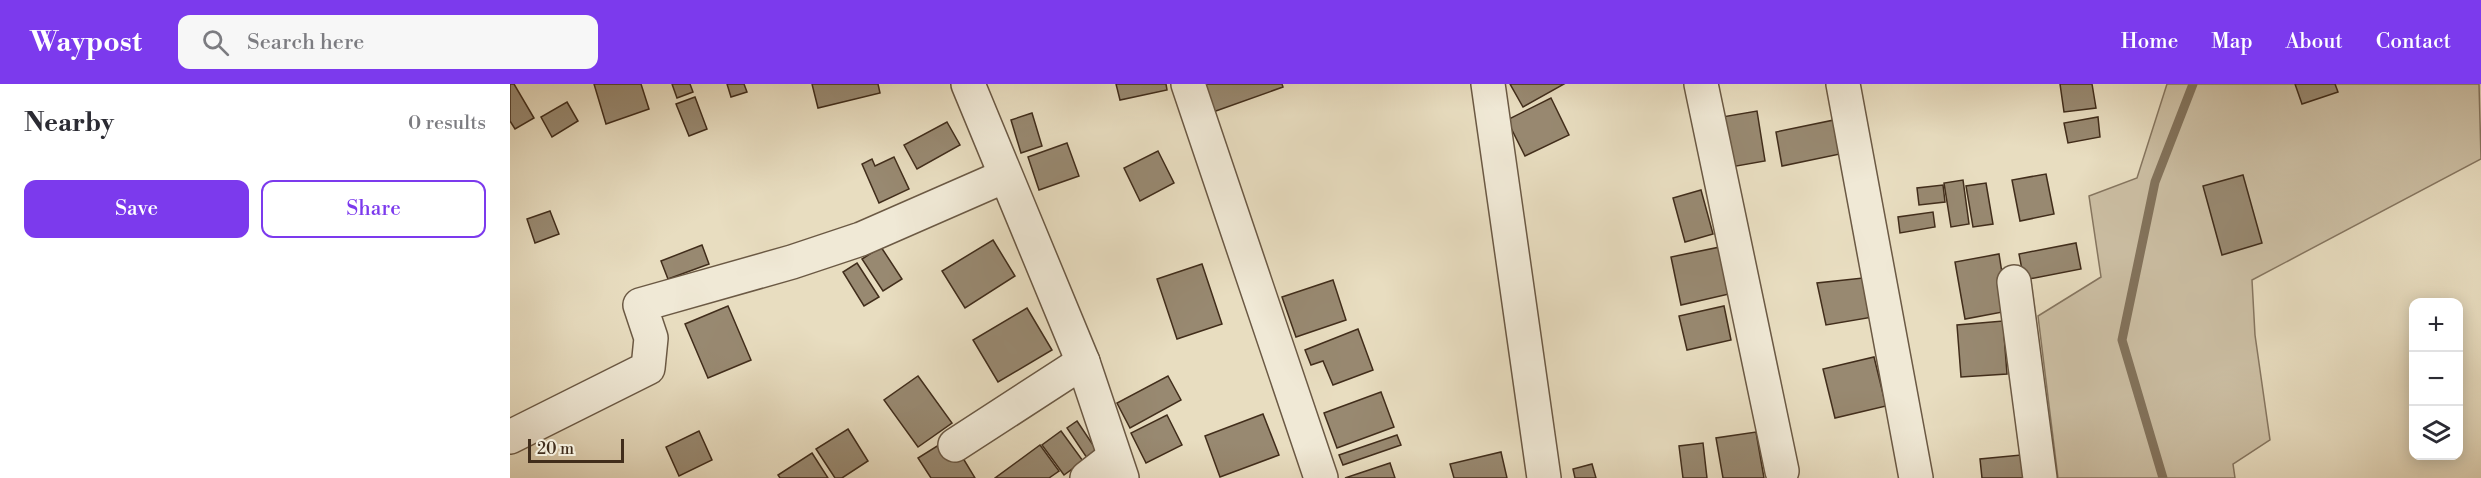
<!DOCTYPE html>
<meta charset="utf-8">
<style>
body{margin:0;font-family:"Libre Bodoni",serif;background:#f7f7f7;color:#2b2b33}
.controls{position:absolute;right:18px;bottom:18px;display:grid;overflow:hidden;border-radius:12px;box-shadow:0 3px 15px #0003}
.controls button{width:54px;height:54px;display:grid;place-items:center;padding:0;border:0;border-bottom:2px solid #e1e1e2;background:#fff;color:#2b2b33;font:30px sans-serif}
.scale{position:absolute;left:18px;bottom:15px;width:96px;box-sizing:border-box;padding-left:6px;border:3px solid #412d1b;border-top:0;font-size:16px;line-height:21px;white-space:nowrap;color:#412d1b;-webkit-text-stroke:4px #f0e9d6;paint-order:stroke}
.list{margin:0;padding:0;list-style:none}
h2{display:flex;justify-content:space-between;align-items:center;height:78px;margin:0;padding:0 24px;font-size:26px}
h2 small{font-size:20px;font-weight:400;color:#7c7c81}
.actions{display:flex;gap:12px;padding:18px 24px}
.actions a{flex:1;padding:14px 0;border:2px solid #7c3aed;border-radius:12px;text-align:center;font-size:21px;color:#7c3aed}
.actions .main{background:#7c3aed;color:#fff}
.icon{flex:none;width:33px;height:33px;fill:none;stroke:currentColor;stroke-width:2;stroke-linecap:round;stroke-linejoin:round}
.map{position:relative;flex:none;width:1971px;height:394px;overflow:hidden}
header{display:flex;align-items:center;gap:36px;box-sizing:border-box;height:84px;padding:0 30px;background:#7c3aed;color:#fff}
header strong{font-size:28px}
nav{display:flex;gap:33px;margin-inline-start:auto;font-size:21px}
.search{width:420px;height:54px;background:#f7f7f7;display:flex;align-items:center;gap:15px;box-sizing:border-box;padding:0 21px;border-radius:12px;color:#7c7c81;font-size:22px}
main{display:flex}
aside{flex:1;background:#fff}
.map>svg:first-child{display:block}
.green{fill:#ccbfa4;stroke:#867660;stroke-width:1.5}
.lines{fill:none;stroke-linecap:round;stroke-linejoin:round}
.stream{stroke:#83735c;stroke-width:9}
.building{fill:#988971;stroke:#412d1b;stroke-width:1.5}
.minor-casing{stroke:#6b5944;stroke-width:36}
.minor{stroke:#f0e9d6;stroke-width:33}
</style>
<header>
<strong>Waypost</strong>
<div class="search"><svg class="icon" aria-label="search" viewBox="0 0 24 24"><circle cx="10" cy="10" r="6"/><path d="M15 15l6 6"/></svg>Search here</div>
<nav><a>Home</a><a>Map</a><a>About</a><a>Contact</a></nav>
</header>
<main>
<aside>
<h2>Nearby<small>0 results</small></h2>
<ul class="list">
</ul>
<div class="actions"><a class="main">Save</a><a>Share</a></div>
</aside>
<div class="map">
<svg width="1971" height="394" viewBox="0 0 1971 394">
<rect width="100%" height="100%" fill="#e8ddc0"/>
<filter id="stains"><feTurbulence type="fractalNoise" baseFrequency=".00333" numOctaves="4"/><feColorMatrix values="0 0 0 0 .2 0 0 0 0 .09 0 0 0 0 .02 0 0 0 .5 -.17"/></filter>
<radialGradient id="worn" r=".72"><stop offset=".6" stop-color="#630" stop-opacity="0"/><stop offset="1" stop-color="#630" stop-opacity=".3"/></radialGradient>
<polygon class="green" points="1657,0 1969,0 1971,75 1742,196 1745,251 1760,356 1723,380 1725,394 1548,394 1528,232 1591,193 1579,112 1627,94"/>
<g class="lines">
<polyline class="stream" points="1653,394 1612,256 1645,98 1683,0"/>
</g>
<g class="building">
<polygon points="0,0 4,0 24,34 5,45 0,37"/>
<polygon points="84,0 131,0 139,25 96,40"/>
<polygon points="162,0 180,0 183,8 167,14"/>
<polygon points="217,0 234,0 237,8 221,13"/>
<polygon points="302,0 368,0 370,9 308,24"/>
<polygon points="606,0 656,0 657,6 610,16"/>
<polygon points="693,0 772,0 773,3 703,28"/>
<polygon points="1000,0 1054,0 1013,23"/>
<polygon points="1550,0 1582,0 1586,24 1554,28"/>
<polygon points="1785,0 1825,0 1828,8 1792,20"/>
<polygon points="185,13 197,45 179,52 166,20"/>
<polygon points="1041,14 1059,51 1015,72 997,36"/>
<polygon points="57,18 68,37 42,53 31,33"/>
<polygon points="1247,27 1255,77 1221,83 1212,33"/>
<polygon points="522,29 532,62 511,69 501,36"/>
<polygon points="1588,33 1590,53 1558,59 1554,39"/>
<polygon points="1324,36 1330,70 1272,82 1266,48"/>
<polygon points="437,38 450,61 407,85 394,61"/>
<polygon points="557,59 569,92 529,106 518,73"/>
<polygon points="648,67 664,99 630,117 614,84"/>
<polygon points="384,73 399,105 369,119 352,80 362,75 365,82"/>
<polygon points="1536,90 1544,130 1510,137 1502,96"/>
<polygon points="1733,91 1752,159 1712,171 1693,102"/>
<polygon points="1453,96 1459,140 1441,143 1434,99"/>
<polygon points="1476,99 1483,140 1463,143 1456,102"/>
<polygon points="1433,101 1435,118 1409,121 1407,104"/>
<polygon points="1191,106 1203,150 1175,158 1163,114"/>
<polygon points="40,127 49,150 25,159 17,135"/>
<polygon points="1423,128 1425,143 1390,149 1388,133"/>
<polygon points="483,156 505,192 455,224 432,187"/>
<polygon points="1566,159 1571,185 1514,196 1509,170"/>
<polygon points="192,161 199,180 158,195 151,177"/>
<polygon points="371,163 392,195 373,207 352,175"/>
<polygon points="1210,163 1219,210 1171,221 1161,173"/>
<polygon points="1489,170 1498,227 1455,235 1445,178"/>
<polygon points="347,179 369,213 354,222 333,188"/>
<polygon points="692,180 712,240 667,255 647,195"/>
<polygon points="1353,194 1369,232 1316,241 1307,199"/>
<polygon points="823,196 836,236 786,253 772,213"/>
<polygon points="218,222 241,276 198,294 175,240"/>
<polygon points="1214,222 1221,256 1177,266 1169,232"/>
<polygon points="517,224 542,266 488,298 463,256"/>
<polygon points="1493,237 1497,290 1451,293 1447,241"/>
<polygon points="848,245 863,286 823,301 813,277 801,281 795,266"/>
<polygon points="1364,273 1376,322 1325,334 1313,285"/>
<polygon points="408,292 442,339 408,363 374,316"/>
<polygon points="658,292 671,316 620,344 607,319"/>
<polygon points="871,308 884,343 827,364 814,329"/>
<polygon points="753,330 769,371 710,393 695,352"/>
<polygon points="657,331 672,361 636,379 621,349"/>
<polygon points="567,337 589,370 579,377 557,344"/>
<polygon points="338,345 358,377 332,394 325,394 306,365"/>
<polygon points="189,347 202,376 169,392 156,363"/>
<polygon points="551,347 573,377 554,391 532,361"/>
<polygon points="1246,348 1254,394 1213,394 1206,354"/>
<polygon points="887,351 891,361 833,381 829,371"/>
<polygon points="440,354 445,361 465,394 421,394 408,374"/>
<polygon points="1193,359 1197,394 1173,394 1169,362"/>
<polygon points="530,361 549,387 539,394 485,394"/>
<polygon points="991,368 997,394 944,394 940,380"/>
<polygon points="302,369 318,394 270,394 268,391"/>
<polygon points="1511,371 1513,394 1472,394 1470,375"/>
<polygon points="880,379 885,394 835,394"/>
<polygon points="1082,380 1086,394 1065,394 1063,385"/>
</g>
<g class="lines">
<defs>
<g id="minor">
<polyline points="458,0 573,278 612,394"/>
<polyline points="678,0 811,394"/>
<polyline points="978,0 1034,394"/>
<polyline points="1191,0 1272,387"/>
<polyline points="1333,0 1406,394"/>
<polyline points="1504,198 1530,394"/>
<polyline points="0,353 138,284 141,254 130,221 282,178 351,155 495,92"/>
<polyline points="445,361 573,278"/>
<polyline points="577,394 604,373"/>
</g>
</defs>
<use href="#minor" class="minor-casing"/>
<use href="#minor" class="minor"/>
</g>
<rect width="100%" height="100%" filter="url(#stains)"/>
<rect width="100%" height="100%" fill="url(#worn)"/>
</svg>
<div class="controls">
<button>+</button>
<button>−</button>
<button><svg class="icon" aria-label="layers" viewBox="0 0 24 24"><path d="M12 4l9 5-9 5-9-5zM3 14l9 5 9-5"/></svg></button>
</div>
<div class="scale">20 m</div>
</div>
</main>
